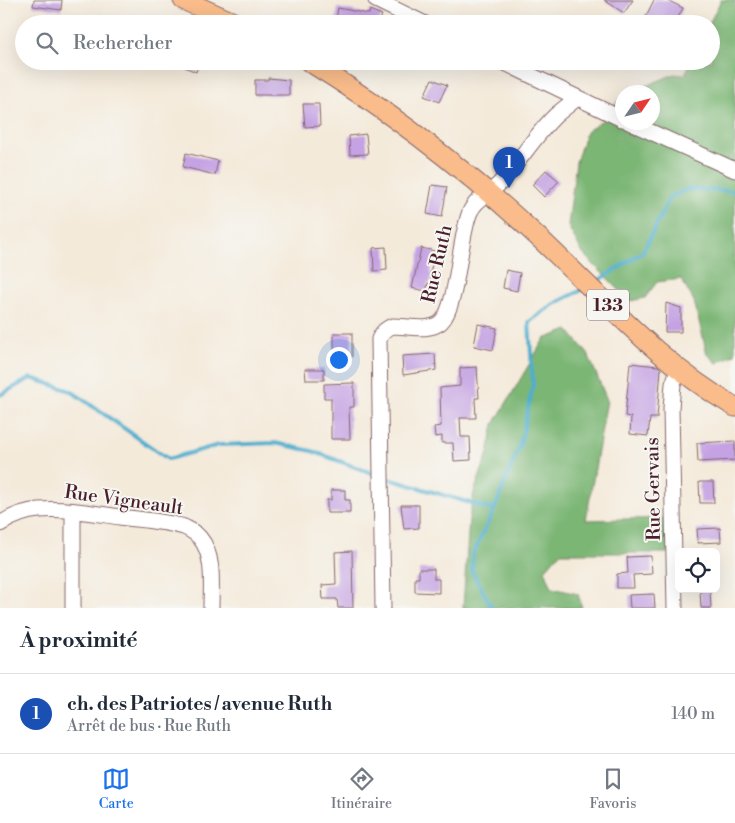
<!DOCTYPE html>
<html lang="fr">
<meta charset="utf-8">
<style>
body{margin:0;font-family:"Libre Bodoni",serif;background:#f2f2f3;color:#1f2937}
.controls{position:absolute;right:15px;bottom:15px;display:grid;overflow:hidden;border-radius:8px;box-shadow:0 5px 20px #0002}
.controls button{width:45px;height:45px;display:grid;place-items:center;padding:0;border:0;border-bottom:1px solid #e0e1e3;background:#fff;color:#1f2937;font:25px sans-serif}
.compass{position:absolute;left:615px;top:85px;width:45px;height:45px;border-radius:50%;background:#fff;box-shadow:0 5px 20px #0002;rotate:55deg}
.you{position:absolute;left:338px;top:359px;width:18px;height:18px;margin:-12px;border:4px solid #fff;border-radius:50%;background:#1a73e8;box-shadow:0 0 0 8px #1a73e833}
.badge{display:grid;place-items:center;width:32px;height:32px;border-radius:50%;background:#1a73e8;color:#fff;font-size:16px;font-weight:700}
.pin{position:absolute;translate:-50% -41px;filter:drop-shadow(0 1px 2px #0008)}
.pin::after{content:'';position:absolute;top:26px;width:18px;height:15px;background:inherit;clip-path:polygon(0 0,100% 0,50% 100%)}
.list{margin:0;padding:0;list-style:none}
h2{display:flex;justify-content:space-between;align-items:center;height:65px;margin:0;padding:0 20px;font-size:21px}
h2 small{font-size:16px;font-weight:400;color:#747a83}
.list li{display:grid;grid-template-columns:32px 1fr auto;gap:15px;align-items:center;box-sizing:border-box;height:80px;padding:0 20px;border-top:1px solid #e0e1e3}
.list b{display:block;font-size:19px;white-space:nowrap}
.list p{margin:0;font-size:16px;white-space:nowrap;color:#747a83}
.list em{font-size:16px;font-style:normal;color:#747a83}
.icon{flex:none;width:28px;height:28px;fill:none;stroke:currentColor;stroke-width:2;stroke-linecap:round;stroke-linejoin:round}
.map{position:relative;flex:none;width:735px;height:608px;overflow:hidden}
.search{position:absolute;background:#fff;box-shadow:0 5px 20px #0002;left:15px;right:15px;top:15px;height:55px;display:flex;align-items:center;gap:12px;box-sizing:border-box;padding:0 18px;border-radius:28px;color:#747a83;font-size:19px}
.sheet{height:145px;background:#fff}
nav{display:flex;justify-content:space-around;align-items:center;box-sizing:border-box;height:70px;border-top:1px solid #e0e1e3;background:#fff;font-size:14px;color:#747a83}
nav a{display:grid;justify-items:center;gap:2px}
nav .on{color:#1a73e8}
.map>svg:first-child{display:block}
.forest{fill:#7bb675;stroke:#626a50}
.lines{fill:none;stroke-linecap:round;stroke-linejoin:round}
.stream{stroke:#50aece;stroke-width:4}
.building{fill:#c4a2e3}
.minor-casing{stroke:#866668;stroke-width:17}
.major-casing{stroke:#866668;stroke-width:21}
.minor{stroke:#fff;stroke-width:15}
.major{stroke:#f9bc8a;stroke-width:19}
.labels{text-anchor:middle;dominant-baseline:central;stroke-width:4;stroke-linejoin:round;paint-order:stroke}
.shield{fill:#f6f6f2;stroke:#7e6067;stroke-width:1}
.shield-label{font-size:18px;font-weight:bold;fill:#4a1f2b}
.street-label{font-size:19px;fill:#4a1f2b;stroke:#f6f6f2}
</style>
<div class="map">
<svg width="735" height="608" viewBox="0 0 735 608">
<rect width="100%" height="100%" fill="#f6f6f2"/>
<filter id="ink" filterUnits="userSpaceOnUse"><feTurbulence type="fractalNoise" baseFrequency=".02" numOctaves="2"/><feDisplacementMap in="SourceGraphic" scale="10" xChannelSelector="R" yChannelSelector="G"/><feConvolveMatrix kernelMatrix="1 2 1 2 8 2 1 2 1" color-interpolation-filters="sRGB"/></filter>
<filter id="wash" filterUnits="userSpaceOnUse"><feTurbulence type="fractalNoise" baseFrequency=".0096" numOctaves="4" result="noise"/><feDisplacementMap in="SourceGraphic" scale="20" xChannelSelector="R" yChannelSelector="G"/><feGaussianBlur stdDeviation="1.12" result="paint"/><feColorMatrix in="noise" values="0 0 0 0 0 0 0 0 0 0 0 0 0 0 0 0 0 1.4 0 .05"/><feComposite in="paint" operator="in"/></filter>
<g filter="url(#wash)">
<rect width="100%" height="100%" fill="#f4eada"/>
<g class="forest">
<polygon points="721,0 735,0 735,354 717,363 707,354 694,301 681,279 657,282 645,298 630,301 583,254 568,226 576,162 586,132 604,119 622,96 622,122 652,122 652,92 631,92 674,74 685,75 691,61 711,61 711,24 709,24"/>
<polygon points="568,330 588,354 607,400 586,520 668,518 668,553 560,553 545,570 552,588 578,594 582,608 463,608 469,519 474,492 488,453 494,424 544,339"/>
</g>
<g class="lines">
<g class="stream">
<polyline points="593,284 643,252 670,197 688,189 735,191"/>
<polyline points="0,395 31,378 71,391 168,459 219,445 275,443 312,451 377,475"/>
<polyline points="386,478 494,510"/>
<polyline points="492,608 472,571 473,554 494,510 520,445 533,386 529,322 554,304 584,289"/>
</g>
</g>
<g id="blocks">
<g class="building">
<polygon points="34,0 62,0 61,10 33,6"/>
<polygon points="604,0 633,0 624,13"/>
<polygon points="654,0 667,0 683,8 675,24 642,24"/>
<polygon points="338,8 369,14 370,10 382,15 378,24 335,24"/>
<polygon points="171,61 200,61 196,72"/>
<polygon points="268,78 289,80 289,95 255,95 255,80 268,80"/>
<polygon points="432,79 447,85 439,102 424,96"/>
<polygon points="303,104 319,104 320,126 305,127"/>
<polygon points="366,134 368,154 350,155 349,136"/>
<polygon points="186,153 218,161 215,175 183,167"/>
<polygon points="546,170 559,181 544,197 532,185"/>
<polygon points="432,185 447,187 442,217 427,214"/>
<polygon points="386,247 387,270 374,271 373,248"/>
<polygon points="421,248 435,251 430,274 432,274 430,284 428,283 426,291 412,288"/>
<polygon points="506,270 520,273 517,291 503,288"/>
<polygon points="666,303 681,308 681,332 665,332"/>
<polygon points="478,324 497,328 493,350 474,346"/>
<polygon points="334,333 352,333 352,357 334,358"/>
<polygon points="435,354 436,370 403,375 402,356"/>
<polygon points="630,363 658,366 661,369 657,418 650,418 648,436 630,434 631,417 625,416"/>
<polygon points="477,367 479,398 475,398 476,418 460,418 461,437 470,437 471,460 454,461 453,443 442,443 442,436 435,437 434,427 441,426 440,388 460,386 460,368"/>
<polygon points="305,369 324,369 324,380 306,380"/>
<polygon points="354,383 354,407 349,407 350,439 331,439 331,398 324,398 324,384"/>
<polygon points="735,441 735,460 698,462 697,443"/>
<polygon points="699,482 713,482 714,503 700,503"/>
<polygon points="331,490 345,490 345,500 350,500 350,513 327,513 327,500 331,500"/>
<polygon points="401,505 419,505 419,528 404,529"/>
<polygon points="720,528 721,542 698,543 697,529"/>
<polygon points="352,551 353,608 338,608 337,599 323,599 322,585 336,584 335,552"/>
<polygon points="651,556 652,574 633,575 634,588 617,588 617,574 628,573 627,557"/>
<polygon points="419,569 434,569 434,579 439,579 439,593 415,592 415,578 419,578"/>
<polygon points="710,590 711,608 701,608 700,591"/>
<polygon points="654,594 655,608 630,608 629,595"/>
</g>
</g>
</g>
<g filter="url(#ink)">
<use href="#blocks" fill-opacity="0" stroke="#866668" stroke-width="1"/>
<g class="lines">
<defs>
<g id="minor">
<polyline points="376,0 425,24"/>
<polyline points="501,61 622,119"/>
<polyline points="629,122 735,170"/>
<path d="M0 524C11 517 26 511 39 510 66 508 93 513 120 517 141 520 163 521 184 527 190 530 195 532 200 538 215 556 211 586 211 608"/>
<polyline points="73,608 73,511"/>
<path d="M383 608 379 339C382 332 386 328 393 326 407 326 430 332 441 322 458 306 459 237 470 212 476 198 491 193 500 183 520 161 535 135 556 115 563 109 570 104 577 98"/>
<polyline points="675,608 671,408 673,384 678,370"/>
</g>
<g id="major">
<polyline points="183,0 238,24"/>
<path d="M308 61C390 111 467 171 537 236 603 297 655 361 735 407"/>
</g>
</defs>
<use href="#minor" class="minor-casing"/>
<use href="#major" class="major-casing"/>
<use href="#minor" class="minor"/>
<use href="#major" class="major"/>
</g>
</g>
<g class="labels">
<rect class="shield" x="587" y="289.5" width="42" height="31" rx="4"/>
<g class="shield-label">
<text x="608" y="305">133</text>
</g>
<g class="street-label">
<text transform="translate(437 264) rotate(-77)">Rue Ruth</text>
<text transform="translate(653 489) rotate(-91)">Rue Gervais</text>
<text transform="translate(124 500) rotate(8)">Rue Vigneault</text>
</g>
</g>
</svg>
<div class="controls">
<button><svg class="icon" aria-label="locate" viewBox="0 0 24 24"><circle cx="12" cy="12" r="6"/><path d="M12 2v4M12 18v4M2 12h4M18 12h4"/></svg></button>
</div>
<svg class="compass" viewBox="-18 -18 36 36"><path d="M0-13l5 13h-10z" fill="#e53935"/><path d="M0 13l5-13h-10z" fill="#747a83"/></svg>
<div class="you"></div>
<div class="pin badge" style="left:509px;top:188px;background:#1a4fb4">1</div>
<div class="search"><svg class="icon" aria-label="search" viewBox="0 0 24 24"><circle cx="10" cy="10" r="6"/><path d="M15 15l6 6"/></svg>Rechercher</div>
</div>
<section class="sheet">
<h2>À proximité<small></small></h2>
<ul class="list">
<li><span class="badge" style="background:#1a4fb4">1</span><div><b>ch. des Patriotes / avenue Ruth</b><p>Arrêt de bus · Rue Ruth</p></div><em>140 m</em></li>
</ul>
</section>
<nav>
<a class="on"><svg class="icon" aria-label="map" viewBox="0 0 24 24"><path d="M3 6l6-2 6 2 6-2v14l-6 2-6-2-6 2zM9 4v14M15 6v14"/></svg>Carte</a>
<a><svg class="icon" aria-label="directions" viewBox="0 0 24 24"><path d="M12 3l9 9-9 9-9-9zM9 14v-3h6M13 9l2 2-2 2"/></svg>Itinéraire</a>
<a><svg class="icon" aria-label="saved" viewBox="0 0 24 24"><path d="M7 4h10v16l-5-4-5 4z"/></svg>Favoris</a>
</nav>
